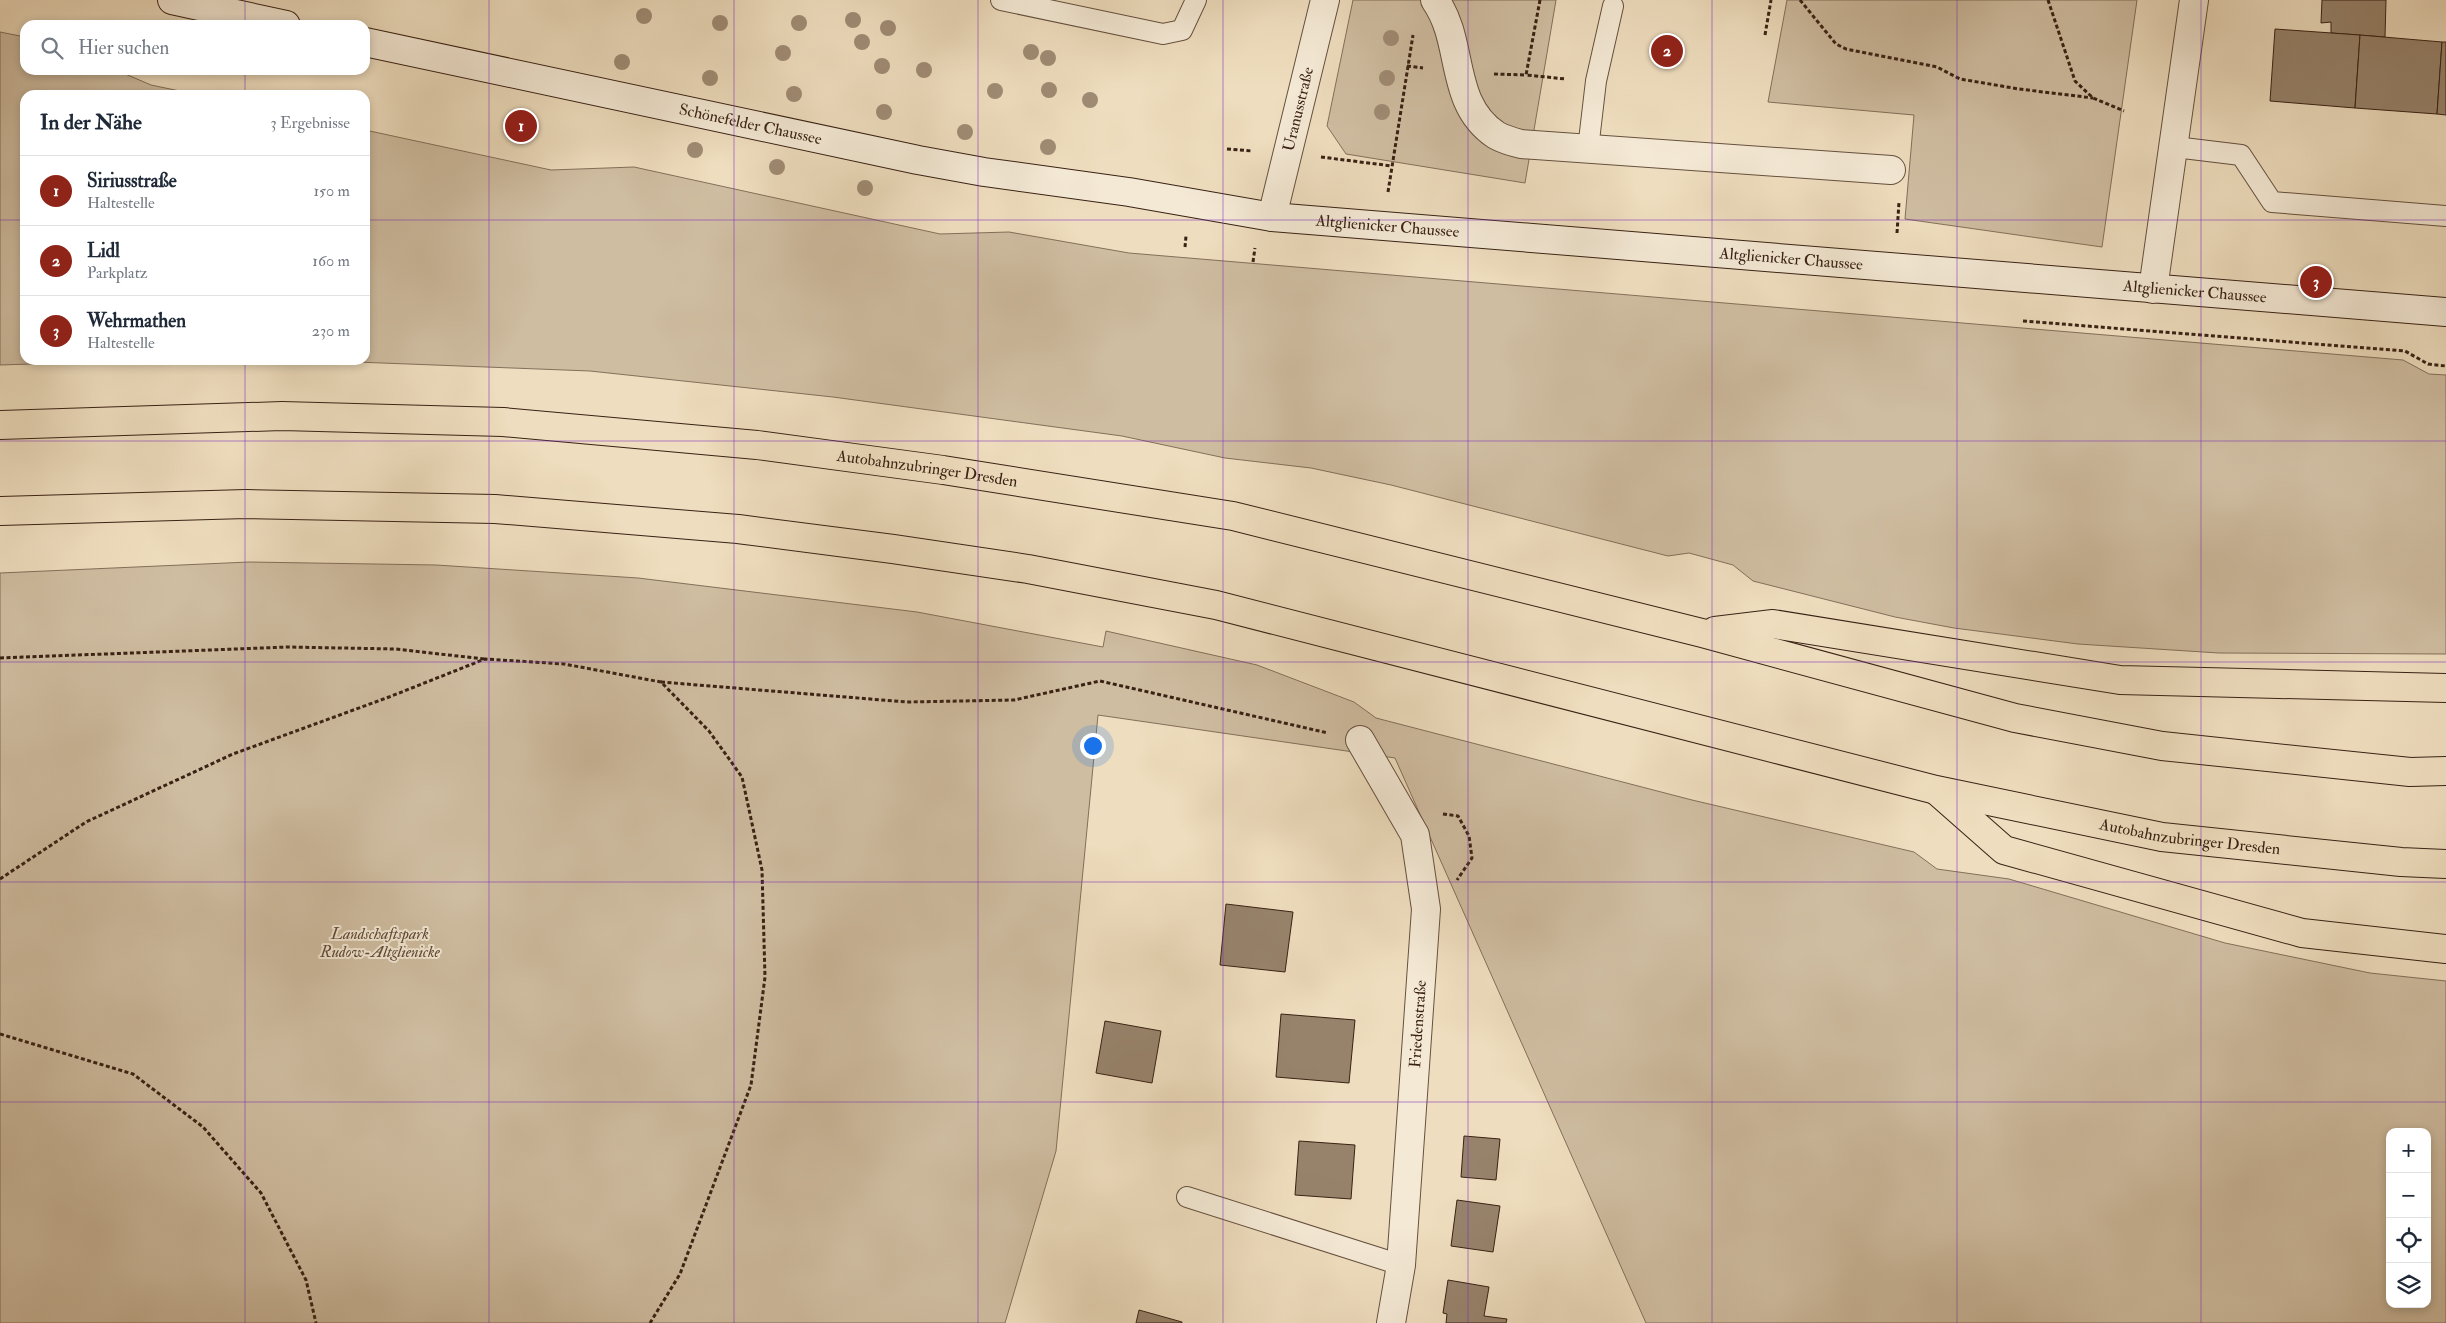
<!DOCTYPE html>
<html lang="de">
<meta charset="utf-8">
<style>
body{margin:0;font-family:"IM FELL Double Pica",serif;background:#f6f6f7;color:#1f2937}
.controls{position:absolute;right:15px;bottom:15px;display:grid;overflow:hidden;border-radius:10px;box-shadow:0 2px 8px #0003}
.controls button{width:45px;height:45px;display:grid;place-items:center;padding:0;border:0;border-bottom:1px solid #e0e1e3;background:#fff;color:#1f2937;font:25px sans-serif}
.you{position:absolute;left:1092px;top:745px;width:18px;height:18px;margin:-12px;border:4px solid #fff;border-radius:50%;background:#1a73e8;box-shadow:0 0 0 8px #1a73e833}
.badge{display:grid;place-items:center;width:32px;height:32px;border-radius:50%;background:#8f2418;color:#fff;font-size:16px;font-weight:700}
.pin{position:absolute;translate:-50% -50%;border:2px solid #fff;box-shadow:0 1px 5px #0006}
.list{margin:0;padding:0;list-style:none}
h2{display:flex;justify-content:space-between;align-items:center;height:65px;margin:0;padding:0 20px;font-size:21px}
h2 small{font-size:16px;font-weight:400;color:#747a83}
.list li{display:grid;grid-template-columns:32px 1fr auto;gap:15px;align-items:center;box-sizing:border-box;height:70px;padding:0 20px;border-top:1px solid #e0e1e3}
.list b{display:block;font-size:19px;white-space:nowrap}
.list p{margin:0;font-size:16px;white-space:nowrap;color:#747a83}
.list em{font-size:16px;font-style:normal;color:#747a83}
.icon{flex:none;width:28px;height:28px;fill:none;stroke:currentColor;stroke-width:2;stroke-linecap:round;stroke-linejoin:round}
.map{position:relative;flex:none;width:2446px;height:1323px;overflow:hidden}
.search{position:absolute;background:#fff;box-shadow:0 2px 8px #0003;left:20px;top:20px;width:350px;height:55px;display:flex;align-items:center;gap:12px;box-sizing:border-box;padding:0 18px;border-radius:15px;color:#747a83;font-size:19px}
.panel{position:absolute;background:#fff;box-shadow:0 2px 8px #0003;left:20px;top:90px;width:350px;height:275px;border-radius:15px}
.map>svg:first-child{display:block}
.green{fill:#cfbda1;stroke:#846f5a;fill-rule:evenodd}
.building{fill:#97836c;stroke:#392114}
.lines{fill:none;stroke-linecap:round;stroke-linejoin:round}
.lane-casing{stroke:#66503e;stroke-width:22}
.street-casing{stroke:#66503e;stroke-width:30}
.secondary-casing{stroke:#392114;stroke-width:30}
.highway-casing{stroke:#392114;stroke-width:30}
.path{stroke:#392114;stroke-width:3;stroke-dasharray:4 2.5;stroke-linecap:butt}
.lane{stroke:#f4e9d5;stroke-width:20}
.street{stroke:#f4e9d5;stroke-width:28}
.secondary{stroke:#f4e9d5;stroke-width:28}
.highway{stroke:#eeddbe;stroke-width:28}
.tree{fill:#9f8b74}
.grid{fill:none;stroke:#7b2cbf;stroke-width:1;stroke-opacity:0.55}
.labels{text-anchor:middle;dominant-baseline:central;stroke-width:4;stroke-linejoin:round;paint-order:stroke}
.street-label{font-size:16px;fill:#392114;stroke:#f4e9d5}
.park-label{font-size:16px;font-style:italic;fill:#5e4837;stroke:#f4e9d5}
</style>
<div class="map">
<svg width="2446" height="1323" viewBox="0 0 2446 1323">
<rect width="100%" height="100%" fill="#eeddbe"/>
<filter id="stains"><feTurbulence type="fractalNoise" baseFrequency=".004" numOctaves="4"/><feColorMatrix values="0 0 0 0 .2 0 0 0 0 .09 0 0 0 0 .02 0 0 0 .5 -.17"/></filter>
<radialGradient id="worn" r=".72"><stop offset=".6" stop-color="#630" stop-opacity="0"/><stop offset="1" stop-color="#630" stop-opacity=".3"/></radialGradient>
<g class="green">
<polygon points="1353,0 1556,0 1525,183 1346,154 1327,126"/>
<polygon points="1787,0 2137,0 2102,247 1905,219 1914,115 1768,102"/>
<polygon points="0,32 25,37 25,70 116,70 151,85 199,95 25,95 25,360 155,360 0,365"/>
<polygon points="365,130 551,170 634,167 940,234 1009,232 1129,253 2403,360 2429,374 2446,375 2446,654 2219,653 2078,644 1954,628 1895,617 1753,581 1733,565 1689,553 1668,556 1391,485 1311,468 1225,458 1122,436 833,397 590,371 304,360 365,360"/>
<path d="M249 562 436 565 638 578 917 612 1103 647 1106 631 1257 665 1354 702 1376 718 1692 800 1914 852 1937 869 2009 879 2225 943 2370 973 2446 981V1323H1646L1395 758 1098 715 1056 1151 1005 1323H0V573ZM2390 1132H2427V1304H2390Z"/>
</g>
<g class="building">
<polygon points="2322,0 2386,0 2385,37 2331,33 2331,22 2321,23"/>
<polygon points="2275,29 2360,35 2355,108 2270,101"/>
<polygon points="2360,35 2442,42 2437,114 2355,108"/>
<polygon points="2442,42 2446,42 2446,115 2437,114"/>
<polygon points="1226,904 1293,912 1285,972 1220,965"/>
<polygon points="1281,1014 1355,1020 1349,1083 1276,1077"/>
<polygon points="1105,1021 1161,1031 1152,1083 1096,1073"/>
<polygon points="1464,1136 1500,1139 1496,1180 1461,1177"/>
<polygon points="1299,1141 1355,1145 1351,1199 1295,1195"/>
<polygon points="1457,1200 1500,1206 1493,1252 1451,1246"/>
<polygon points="1448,1280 1489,1287 1484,1316 1507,1319 1506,1323 1446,1323 1447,1314 1443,1313"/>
<polygon points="1139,1310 1182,1322 1182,1323 1136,1323"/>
</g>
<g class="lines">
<defs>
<g id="lane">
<polyline points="1001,0 1163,34 1182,30 1196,0"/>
<polyline points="2175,147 2241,155 2272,202 2446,216"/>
<polyline points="1588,149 1596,81 1613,6"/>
<polyline points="1187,1197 1401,1265"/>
</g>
<g id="street">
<path d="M1435 0C1465 42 1448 103 1496 135 1503 139 1513 142 1521 144L1891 170"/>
<path id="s1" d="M1272 217 1325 0"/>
<polyline points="2153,289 2194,0"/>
<polyline points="1360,740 1415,835 1426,909 1401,1265 1391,1323"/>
</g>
<g id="secondary">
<polyline points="172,0 286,25"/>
<path id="s2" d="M365 42 918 160 984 172 1129 192 1272 217 2446 312"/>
</g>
<g id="highway">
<path id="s3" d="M0 425 282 416 503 422 757 445 943 470 1233 516 1702 633 2015 718 2162 746 2410 772 2446 771"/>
<path id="s4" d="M0 511 246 504 495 509 738 529 893 549 1028 569 1216 605 1936 790 2162 837 2401 862 2446 864"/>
<polyline points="1715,631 1773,624 2120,680 2446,688"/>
<polyline points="1937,791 2004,850 2302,933 2446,949"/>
</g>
</defs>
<use href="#lane" class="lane-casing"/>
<use href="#street" class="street-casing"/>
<use href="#secondary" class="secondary-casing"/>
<use href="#highway" class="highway-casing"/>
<g class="path">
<polyline points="1540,0 1526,75 1566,79"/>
<polyline points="1800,0 1836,44 1846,49 1937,67 1960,79 2019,89 2093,98"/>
<polyline points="2048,0 2075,81 2093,98 2124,111"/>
<polyline points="1765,35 1771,0"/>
<polyline points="1407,66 1423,68"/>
<polyline points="1494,74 1526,75"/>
<polyline points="1227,149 1252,151"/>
<polyline points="1321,157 1392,166"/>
<polyline points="1388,192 1413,35"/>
<polyline points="1897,233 1899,202"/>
<polyline points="1185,247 1186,236"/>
<polyline points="1253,262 1255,248"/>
<polyline points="2023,321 2405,351 2428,364 2446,366"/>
<polyline points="0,658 288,647 396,649 484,659"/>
<polyline points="661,682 907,702 1014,700 1100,681 1328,733"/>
<polyline points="1443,814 1458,816 1469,836 1472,858 1457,880"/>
<polyline points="0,879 86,822 233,754 389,697 485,659 564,664 661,682 709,731 742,777 762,870 765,977 751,1085 680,1274 650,1323"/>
<polyline points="0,1034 133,1074 203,1127 261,1193 306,1280 316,1323"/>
</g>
<use href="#lane" class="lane"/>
<use href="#street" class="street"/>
<use href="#secondary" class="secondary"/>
<use href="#highway" class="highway"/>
</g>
<g class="tree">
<circle cx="644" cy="16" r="8"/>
<circle cx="853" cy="20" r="8"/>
<circle cx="720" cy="23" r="8"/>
<circle cx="799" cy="23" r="8"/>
<circle cx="888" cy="28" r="8"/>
<circle cx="1391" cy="38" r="8"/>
<circle cx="862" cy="42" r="8"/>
<circle cx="1031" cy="52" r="8"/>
<circle cx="783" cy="53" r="8"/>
<circle cx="1048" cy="58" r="8"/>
<circle cx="622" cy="62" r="8"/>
<circle cx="882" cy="66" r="8"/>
<circle cx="924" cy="70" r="8"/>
<circle cx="710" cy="78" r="8"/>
<circle cx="1387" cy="78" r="8"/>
<circle cx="1049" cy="90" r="8"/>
<circle cx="995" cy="91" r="8"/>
<circle cx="794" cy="94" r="8"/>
<circle cx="1090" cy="100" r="8"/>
<circle cx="884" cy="112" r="8"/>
<circle cx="1382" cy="112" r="8"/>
<circle cx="965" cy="132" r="8"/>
<circle cx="1048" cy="147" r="8"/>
<circle cx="695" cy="150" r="8"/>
<circle cx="777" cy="167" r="8"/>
<circle cx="865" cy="188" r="8"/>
</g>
<path class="grid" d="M245 0V25M489 0V1323M734 0V1323M978 0V1323M1223 0V1323M1468 0V1323M1712 0V1323M1957 0V1323M2201 0V1323M245 70V95M0 220H25M365 220H2446M245 360V1323M0 441H2446M0 662H2446M0 882H2446M0 1102H2446"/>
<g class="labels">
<g class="street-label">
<text stroke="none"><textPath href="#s1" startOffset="111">Uranusstraße</textPath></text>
<text stroke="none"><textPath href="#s2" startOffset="394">Schönefelder Chaussee</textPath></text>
<text stroke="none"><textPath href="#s2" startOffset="1040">Altglienicker Chaussee</textPath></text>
<text stroke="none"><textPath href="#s2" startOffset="1445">Altglienicker Chaussee</textPath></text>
<text stroke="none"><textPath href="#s2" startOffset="1850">Altglienicker Chaussee</textPath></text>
<text stroke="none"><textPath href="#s3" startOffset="930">Autobahnzubringer Dresden</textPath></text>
<text stroke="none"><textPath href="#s4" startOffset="2225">Autobahnzubringer Dresden</textPath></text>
<text transform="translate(1418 1024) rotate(-86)">Friedenstraße</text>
</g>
<g class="park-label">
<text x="380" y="934">Landschaftspark<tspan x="380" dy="18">Rudow-Altglienicke</tspan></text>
</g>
</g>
<rect width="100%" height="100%" filter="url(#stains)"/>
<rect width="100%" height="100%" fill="url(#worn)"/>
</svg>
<div class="controls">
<button>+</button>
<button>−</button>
<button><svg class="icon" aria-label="locate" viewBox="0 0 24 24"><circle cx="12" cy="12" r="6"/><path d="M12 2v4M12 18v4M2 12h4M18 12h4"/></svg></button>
<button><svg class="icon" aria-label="layers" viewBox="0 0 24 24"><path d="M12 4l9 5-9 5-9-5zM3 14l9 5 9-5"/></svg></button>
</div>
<div class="you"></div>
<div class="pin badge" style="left:521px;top:126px">1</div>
<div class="pin badge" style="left:1667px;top:51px">2</div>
<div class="pin badge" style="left:2316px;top:282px">3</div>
<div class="search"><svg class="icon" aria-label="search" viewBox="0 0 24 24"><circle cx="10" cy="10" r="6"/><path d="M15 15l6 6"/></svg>Hier suchen</div>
<section class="panel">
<h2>In der Nähe<small>3 Ergebnisse</small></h2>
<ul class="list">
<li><span class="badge">1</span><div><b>Siriusstraße</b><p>Haltestelle</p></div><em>150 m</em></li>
<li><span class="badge">2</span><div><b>Lidl</b><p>Parkplatz</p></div><em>160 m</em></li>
<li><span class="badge">3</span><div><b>Wehrmathen</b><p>Haltestelle</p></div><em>230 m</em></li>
</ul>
</section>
</div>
